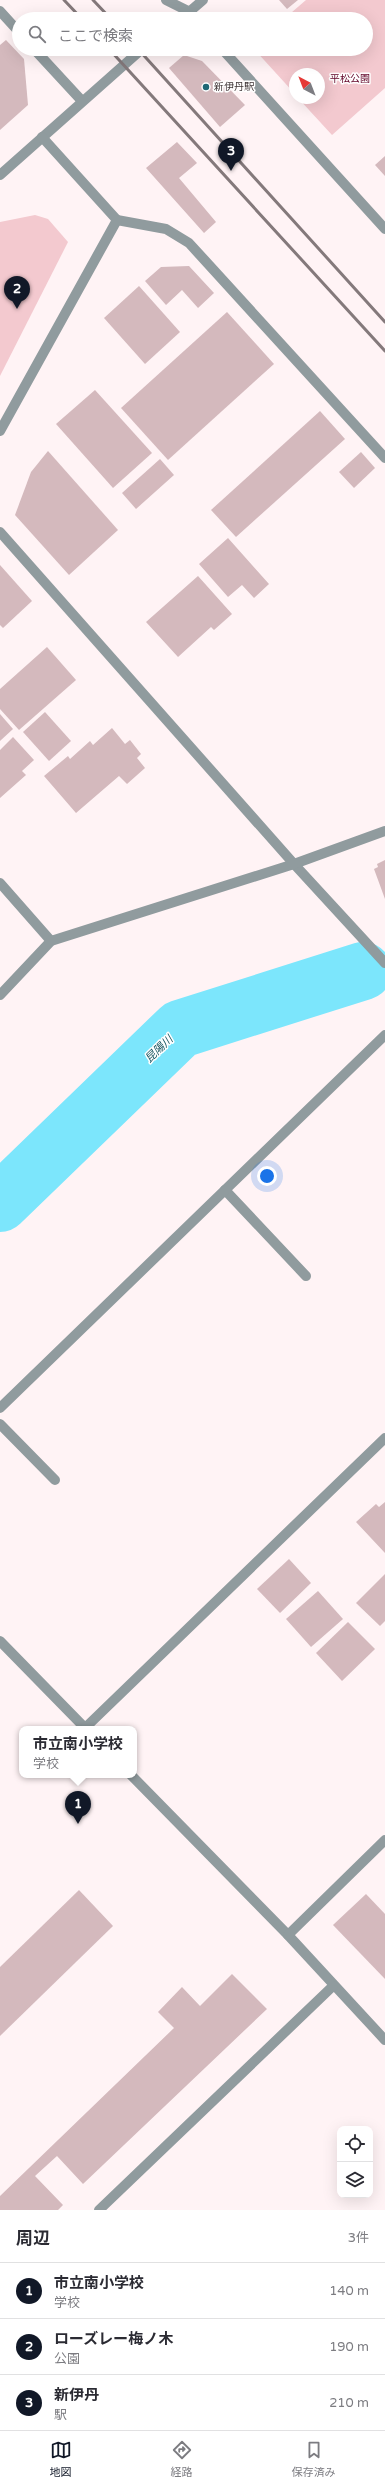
<!DOCTYPE html>
<html lang="ja">
<meta charset="utf-8">
<style>
body{margin:0;font-family:"Varela Round","Noto Sans JP",sans-serif;background:#f7f7f7;color:#2b2b33}
.controls{position:absolute;right:12px;bottom:12px;display:grid;overflow:hidden;border-radius:8px;box-shadow:0 4px 16px #0002}
.controls button{width:36px;height:36px;display:grid;place-items:center;padding:0;border:0;border-bottom:1px solid #e1e1e2;background:#fff;color:#2b2b33;font:20px sans-serif}
.compass{position:absolute;left:289px;top:68px;width:36px;height:36px;border-radius:50%;background:#fff;box-shadow:0 4px 16px #0002;rotate:318deg}
.you{position:absolute;left:267px;top:1176px;width:14px;height:14px;margin:-10px;border:3px solid #fff;border-radius:50%;background:#1a73e8;box-shadow:0 0 0 6px #1a73e833}
.badge{display:grid;place-items:center;width:26px;height:26px;border-radius:50%;background:#111827;color:#fff;font-size:13px;font-weight:700}
.pin{position:absolute;translate:-50% -33px;filter:drop-shadow(0 1px 2px #0008)}
.pin::after{content:'';position:absolute;top:21px;width:14px;height:12px;background:inherit;clip-path:polygon(0 0,100% 0,50% 100%)}
.popup{position:absolute;left:19px;top:1726px;width:118px;height:52px;box-sizing:border-box;display:grid;place-content:center;border-radius:8px;background:#fff;filter:drop-shadow(0 1px 3px #0005);font-size:13px;white-space:nowrap;color:#7c7c81}
.popup b{font-size:15px;color:#2b2b33}
.popup::after{content:'';position:absolute;left:50%;top:100%;margin-left:-8px;border:8px solid transparent;border-top-color:#fff}
.list{margin:0;padding:0;list-style:none}
h2{display:flex;justify-content:space-between;align-items:center;height:52px;margin:0;padding:0 16px;font-size:17px}
h2 small{font-size:13px;font-weight:400;color:#7c7c81}
.list li{display:grid;grid-template-columns:26px 1fr auto;gap:12px;align-items:center;box-sizing:border-box;height:56px;padding:0 16px;border-top:1px solid #e1e1e2}
.list b{display:block;font-size:15px;white-space:nowrap}
.list p{margin:0;font-size:13px;white-space:nowrap;color:#7c7c81}
.list em{font-size:13px;font-style:normal;color:#7c7c81}
.icon{flex:none;width:22px;height:22px;fill:none;stroke:currentColor;stroke-width:2;stroke-linecap:round;stroke-linejoin:round}
.map{position:relative;flex:none;width:385px;height:2210px;overflow:hidden}
.search{position:absolute;background:#fff;box-shadow:0 4px 16px #0002;left:12px;right:12px;top:12px;height:44px;display:flex;align-items:center;gap:10px;box-sizing:border-box;padding:0 14px;border-radius:22px;color:#7c7c81;font-size:15px}
.sheet{height:220px;background:#fff}
nav{display:flex;justify-content:space-around;align-items:center;box-sizing:border-box;height:56px;border-top:1px solid #e1e1e2;background:#fff;font-size:11px;color:#7c7c81}
nav a{display:grid;justify-items:center;gap:2px}
nav .on{color:#111827}
.map>svg:first-child{display:block}
.green{fill:#f3c9cf}
.lines{fill:none;stroke-linecap:round;stroke-linejoin:round}
.river{stroke:#7ce6fc;stroke-width:58}
.building{fill:#d4b9bd}
.minor{stroke:#909b9e;stroke-width:10}
.rail{stroke:#84797b;stroke-width:3}
.poi-dot{fill:#1f6775;stroke:#fff;stroke-width:1.5}
.labels{text-anchor:middle;dominant-baseline:central;stroke-width:3;stroke-linejoin:round;paint-order:stroke}
.park-label{font-size:10px;fill:#600025;stroke:#fff}
.poi-label{font-size:10px;fill:#3d3334;stroke:#fff;text-anchor:start}
.water-label{font-size:11px;font-style:italic;fill:#15535f;stroke:#fff}
</style>
<div class="map">
<svg width="385" height="2210" viewBox="0 0 385 2210">
<rect width="100%" height="100%" fill="#fff3f5"/>
<g class="green">
<polygon points="306,0 385,0 385,88 332,135 298,98 319,98 319,74 295,74 295,94 254,49 366,49 366,19 284,19"/>
<polygon points="35,215 48,219 68,242 0,376 0,222"/>
</g>
<g class="lines">
<polyline class="river" points="0,1203 180,1029 363,971"/>
</g>
<g class="building">
<polygon points="279,0 298,0 287,9"/>
<polygon points="6,40 24,59 28,105 0,130 0,45"/>
<polygon points="184,55 202,61 245,105 220,127 169,68"/>
<polygon points="177,142 197,163 179,178 216,222 204,233 146,168"/>
<polygon points="385,156 385,176 375,165"/>
<polygon points="189,266 214,293 198,308 182,290 166,305 145,281 161,267"/>
<polygon points="139,286 180,332 145,364 104,318"/>
<polygon points="227,312 274,364 168,460 121,408"/>
<polygon points="95,390 152,453 113,488 56,424"/>
<polygon points="320,411 345,439 236,537 211,510"/>
<polygon points="48,451 118,530 69,575 15,515 31,472"/>
<polygon points="361,452 375,468 354,488 339,472"/>
<polygon points="160,459 174,475 136,509 122,493"/>
<polygon points="228,538 269,584 254,598 242,585 228,597 199,564"/>
<polygon points="0,565 32,601 3,628 0,625"/>
<polygon points="198,576 232,614 214,630 211,627 178,657 146,622"/>
<polygon points="47,647 76,680 19,730 0,709 0,689"/>
<polygon points="45,712 71,741 49,761 23,732"/>
<polygon points="0,714 13,729 0,741"/>
<polygon points="112,728 125,744 130,740 141,754 137,758 145,768 127,784 119,776 76,813 44,776 68,756 70,759 90,741 93,745"/>
<polygon points="13,737 34,760 22,771 26,775 0,798 0,750"/>
<polygon points="385,860 385,899 374,869 378,867 377,864"/>
<polygon points="385,1502 385,1553 356,1522 376,1504 379,1507"/>
<polygon points="289,1559 311,1583 280,1613 257,1589"/>
<polygon points="385,1574 385,1621 380,1626 356,1603"/>
<polygon points="318,1591 343,1619 311,1647 286,1619"/>
<polygon points="348,1622 375,1649 342,1681 316,1653"/>
<polygon points="79,1890 113,1926 0,2036 0,1967"/>
<polygon points="366,1894 385,1914 385,1979 333,1925"/>
<polygon points="232,1974 267,2009 83,2184 57,2156 35,2176 63,2205 58,2210 0,2210 0,2196 174,2028 158,2012 182,1987 200,2006"/>
</g>
<g class="lines">
<g class="minor">
<polyline points="166,0 190,12 196,19"/>
<polyline points="0,11 19,32"/>
<polyline points="181,19 203,0"/>
<polyline points="34,49 82,101"/>
<polyline points="222,49 385,229"/>
<polyline points="0,175 142,49"/>
<polyline points="117,220 166,229 189,243 385,458"/>
<polyline points="0,431 117,220 42,137"/>
<polyline points="0,532 294,864 385,963"/>
<polyline points="0,883 51,941"/>
<polyline points="0,995 51,941 294,864 385,831"/>
<polyline points="225,1190 306,1276"/>
<polyline points="0,1408 385,1035"/>
<polyline points="0,1424 55,1480"/>
<polyline points="0,1641 86,1729"/>
<polyline points="85,1728 385,1438"/>
<polyline points="131,1775 288,1935 385,2040"/>
<polyline points="288,1935 385,1840"/>
<polyline points="99,2210 333,1986"/>
</g>
<g class="rail">
<polyline points="64,0 82,19"/>
<polyline points="93,0 111,19"/>
<polyline points="109,49 385,351"/>
<polyline points="138,49 385,322"/>
</g>
</g>
<circle class="poi-dot" cx="206" cy="87" r="4"/>
<g class="labels">
<g class="park-label">
<text x="350" y="79">平松公園</text>
</g>
<g class="poi-label">
<text x="214" y="87">新伊丹駅</text>
</g>
<g class="water-label">
<text transform="translate(159 1049) rotate(-44)">昆陽川</text>
</g>
</g>
</svg>
<div class="controls">
<button><svg class="icon" aria-label="locate" viewBox="0 0 24 24"><circle cx="12" cy="12" r="6"/><path d="M12 2v4M12 18v4M2 12h4M18 12h4"/></svg></button>
<button><svg class="icon" aria-label="layers" viewBox="0 0 24 24"><path d="M12 4l9 5-9 5-9-5zM3 14l9 5 9-5"/></svg></button>
</div>
<svg class="compass" viewBox="-18 -18 36 36"><path d="M0-13l5 13h-10z" fill="#e53935"/><path d="M0 13l5-13h-10z" fill="#7c7c81"/></svg>
<div class="you"></div>
<div class="pin badge" style="left:78px;top:1824px">1</div>
<div class="popup"><b>市立南小学校</b>学校</div>
<div class="pin badge" style="left:17px;top:309px">2</div>
<div class="pin badge" style="left:231px;top:171px">3</div>
<div class="search"><svg class="icon" aria-label="search" viewBox="0 0 24 24"><circle cx="10" cy="10" r="6"/><path d="M15 15l6 6"/></svg>ここで検索</div>
</div>
<section class="sheet">
<h2>周辺<small>3件</small></h2>
<ul class="list">
<li><span class="badge">1</span><div><b>市立南小学校</b><p>学校</p></div><em>140 m</em></li>
<li><span class="badge">2</span><div><b>ローズレー梅ノ木</b><p>公園</p></div><em>190 m</em></li>
<li><span class="badge">3</span><div><b>新伊丹</b><p>駅</p></div><em>210 m</em></li>
</ul>
</section>
<nav>
<a class="on"><svg class="icon" aria-label="map" viewBox="0 0 24 24"><path d="M3 6l6-2 6 2 6-2v14l-6 2-6-2-6 2zM9 4v14M15 6v14"/></svg>地図</a>
<a><svg class="icon" aria-label="directions" viewBox="0 0 24 24"><path d="M12 3l9 9-9 9-9-9zM9 14v-3h6M13 9l2 2-2 2"/></svg>経路</a>
<a><svg class="icon" aria-label="saved" viewBox="0 0 24 24"><path d="M7 4h10v16l-5-4-5 4z"/></svg>保存済み</a>
</nav>
